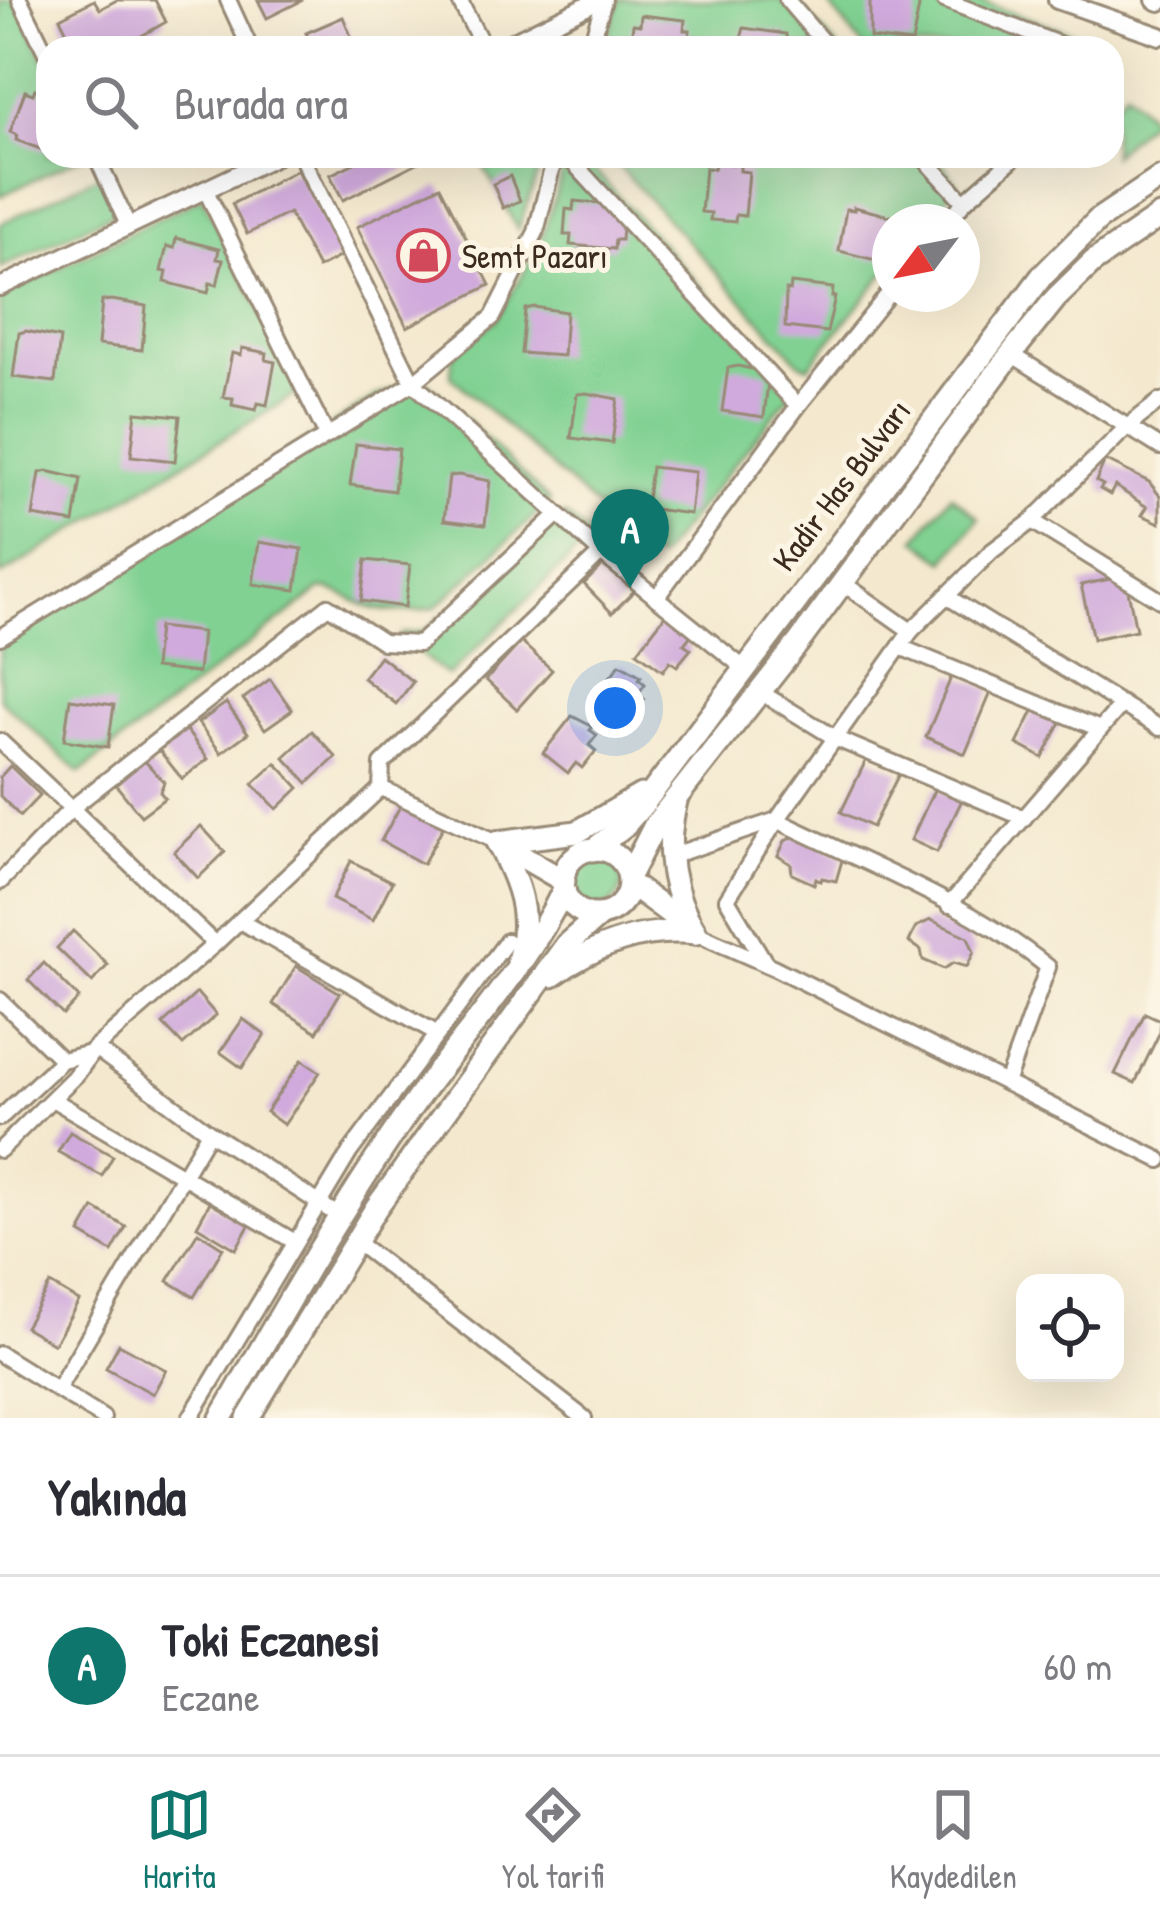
<!DOCTYPE html>
<html lang="tr">
<meta charset="utf-8">
<style>
body{margin:0;font-family:"Patrick Hand",sans-serif;background:#f7f7f7;color:#2b2b33}
.controls{position:absolute;right:36px;bottom:36px;display:grid;overflow:hidden;border-radius:24px;box-shadow:0 12px 48px #0002}
.controls button{width:108px;height:108px;display:grid;place-items:center;padding:0;border:0;border-bottom:3px solid #e1e1e2;background:#fff;color:#2b2b33;font:60px sans-serif}
.compass{position:absolute;left:872px;top:204px;width:108px;height:108px;border-radius:50%;background:#fff;box-shadow:0 12px 48px #0002;rotate:238deg}
.you{position:absolute;left:615px;top:708px;width:42px;height:42px;margin:-30px;border:9px solid #fff;border-radius:50%;background:#1a73e8;box-shadow:0 0 0 18px #1a73e833}
.badge{display:grid;place-items:center;width:78px;height:78px;border-radius:50%;background:#0f766e;color:#fff;font-size:39px;font-weight:700}
.pin{position:absolute;translate:-50% -99px;filter:drop-shadow(0 3px 6px #0008)}
.pin::after{content:'';position:absolute;top:63px;width:42px;height:36px;background:inherit;clip-path:polygon(0 0,100% 0,50% 100%)}
.list{margin:0;padding:0;list-style:none}
h2{display:flex;justify-content:space-between;align-items:center;height:156px;margin:0;padding:0 48px;font-size:51px}
h2 small{font-size:39px;font-weight:400;color:#7c7c81}
.list li{display:grid;grid-template-columns:78px 1fr auto;gap:36px;align-items:center;box-sizing:border-box;height:180px;padding:0 48px;border-top:3px solid #e1e1e2}
.list b{display:block;font-size:45px;white-space:nowrap}
.list p{margin:0;font-size:39px;white-space:nowrap;color:#7c7c81}
.list em{font-size:39px;font-style:normal;color:#7c7c81}
.icon{flex:none;width:66px;height:66px;fill:none;stroke:currentColor;stroke-width:2;stroke-linecap:round;stroke-linejoin:round}
.map{position:relative;flex:none;width:1160px;height:1418px;overflow:hidden}
.search{position:absolute;background:#fff;box-shadow:0 12px 48px #0002;left:36px;right:36px;top:36px;height:132px;display:flex;align-items:center;gap:30px;box-sizing:border-box;padding:0 42px;border-radius:36px;color:#7c7c81;font-size:45px}
.sheet{height:336px;background:#fff}
nav{display:flex;justify-content:space-around;align-items:center;box-sizing:border-box;height:168px;border-top:3px solid #e1e1e2;background:#fff;font-size:33px;color:#7c7c81}
nav a{display:grid;justify-items:center;gap:6px}
nav .on{color:#0f766e}
.map>svg:first-child{display:block}
.green{fill:#80d192;stroke:#5e7e58;stroke-width:3}
.building{fill:#d0aadc}
.lines{fill:none;stroke-linecap:round;stroke-linejoin:round}
.minor-casing{stroke:#988a76;stroke-width:20}
.tertiary-casing{stroke:#988a76;stroke-width:22}
.trunk-casing{stroke:#988a76;stroke-width:27}
.minor{stroke:#fff;stroke-width:14}
.tertiary{stroke:#fff;stroke-width:16}
.trunk{stroke:#fff;stroke-width:21}
.labels{text-anchor:middle;dominant-baseline:central;stroke-width:10;stroke-linejoin:round;paint-order:stroke}
.poi-label{font-size:33px;fill:#3b2a1e;stroke:#fcf5e5;text-anchor:start}
.street-label{font-size:33px;fill:#3b2a1e;stroke:#fcf5e5}
</style>
<div class="map">
<svg width="1160" height="1418" viewBox="0 0 1160 1418">
<rect width="100%" height="100%" fill="#fcf5e5"/>
<filter id="ink" filterUnits="userSpaceOnUse"><feTurbulence type="fractalNoise" baseFrequency=".00833" numOctaves="2"/><feDisplacementMap in="SourceGraphic" scale="24" xChannelSelector="R" yChannelSelector="G"/><feConvolveMatrix kernelMatrix="1 2 1 2 8 2 1 2 1" color-interpolation-filters="sRGB"/></filter>
<filter id="wash" filterUnits="userSpaceOnUse"><feTurbulence type="fractalNoise" baseFrequency=".004" numOctaves="4" result="noise"/><feDisplacementMap in="SourceGraphic" scale="48" xChannelSelector="R" yChannelSelector="G"/><feGaussianBlur stdDeviation="2.7" result="paint"/><feColorMatrix in="noise" values="0 0 0 0 0 0 0 0 0 0 0 0 0 0 0 0 0 1.4 0 .05"/><feComposite in="paint" operator="in"/></filter>
<g filter="url(#wash)">
<rect width="100%" height="100%" fill="#f4e9cf"/>
<g class="green">
<polygon points="0,0 16,0 48,66 48,156 83,156 0,196"/>
<polygon points="620,0 794,0 838,48 604,48"/>
<polygon points="825,0 974,0 1087,37 1093,48 864,48"/>
<polygon points="1126,91 1151,118 1112,155 1112,105"/>
<polygon points="478,156 544,156 518,230"/>
<polygon points="568,156 581,156 793,386 793,391 658,559 652,558 451,376 452,356 496,320 539,246"/>
<polygon points="609,156 937,156 958,184 927,222 890,222 890,267 809,366 801,364"/>
<polygon points="103,173 117,211 0,268 0,224"/>
<polygon points="202,197 301,391 0,576 0,297"/>
<path d="M414 380 428 383 550 502 436 607C418 612 395 613 376 609 355 604 343 590 321 589L80 773 0 699V639L376 396Z"/>
<polygon points="951,495 979,518 945,561 916,539"/>
<polygon points="565,515 592,537 448,676 400,638 401,634 424,631"/>
<circle cx="596" cy="882" r="26"/>
</g>
<g id="blocks">
<g class="building">
<polygon points="94,0 100,9 117,0 155,0 166,22 120,48 75,48 60,18"/>
<polygon points="258,0 303,0 267,18"/>
<polygon points="874,0 917,0 919,7 912,43 870,38 870,2"/>
<polygon points="641,15 685,20 684,30 690,30 688,48 630,48 633,24 640,25"/>
<polygon points="343,17 356,48 313,48 306,33"/>
<polygon points="744,28 786,34 787,48 738,48"/>
<polygon points="35,89 48,94 48,147 43,150 16,140 17,135 10,132 25,91 33,94"/>
<polygon points="369,156 421,156 423,160 343,200 330,175"/>
<polygon points="788,156 831,156 829,166 787,161"/>
<polygon points="715,162 740,165 740,171 749,172 745,216 736,215 735,222 710,220 711,213 701,212 705,168 714,169"/>
<polygon points="297,170 341,256 318,268 289,213 247,234 232,204"/>
<polygon points="510,176 520,201 503,208 493,184"/>
<polygon points="440,186 490,285 407,327 357,227"/>
<polygon points="574,201 618,205 623,215 621,240 615,240 614,249 570,245 571,235 564,235 566,209 573,210"/>
<polygon points="854,207 890,216 883,258 876,257 875,260 839,251 846,209 854,210"/>
<polygon points="176,238 219,249 217,259 223,260 217,285 210,283 208,293 165,282 167,272 161,271 167,246 174,248"/>
<polygon points="791,283 833,288 832,297 835,297 827,332 785,327 786,290 790,291"/>
<polygon points="112,300 146,306 142,350 98,345 102,301"/>
<polygon points="534,307 566,312 563,356 521,353 525,309"/>
<polygon points="26,331 60,338 55,382 13,377 19,333"/>
<polygon points="242,348 267,353 266,360 275,362 267,405 258,403 256,410 232,405 233,398 223,397 232,353 241,355"/>
<polygon points="738,366 769,373 764,417 722,411 728,368"/>
<polygon points="586,393 618,399 612,443 571,438 577,394"/>
<polygon points="136,412 180,416 175,461 131,456"/>
<polygon points="356,444 399,449 394,491 350,485"/>
<polygon points="1105,460 1149,482 1160,496 1160,523 1142,515 1147,507 1115,486 1110,495 1100,489 1103,485 1096,481"/>
<polygon points="651,467 695,472 690,514 646,508"/>
<polygon points="47,471 81,479 74,523 33,516 40,473"/>
<polygon points="459,475 490,481 485,525 444,520 449,476"/>
<polygon points="259,542 302,549 296,590 253,584"/>
<polygon points="366,560 410,565 405,607 361,601"/>
<polygon points="607,561 635,590 612,613 584,584"/>
<polygon points="1125,576 1136,630 1093,639 1081,585"/>
<polygon points="666,614 692,634 684,644 691,649 677,666 670,661 663,671 637,652"/>
<polygon points="158,627 202,632 198,673 154,668"/>
<polygon points="521,642 552,670 517,709 486,680"/>
<polygon points="380,656 413,682 396,704 363,678"/>
<polygon points="620,664 641,676 639,679 645,684 638,694 644,699 631,717 624,711 616,722 591,702"/>
<polygon points="953,673 992,690 965,754 926,737"/>
<polygon points="270,679 292,710 265,729 243,699"/>
<polygon points="70,699 114,705 108,747 64,740"/>
<polygon points="226,703 248,733 221,753 198,723"/>
<polygon points="1034,709 1061,722 1043,758 1017,744"/>
<polygon points="572,716 593,727 590,730 597,735 589,745 596,751 582,768 576,763 568,773 543,753"/>
<polygon points="186,730 208,759 182,779 159,750"/>
<polygon points="312,731 336,757 308,783 284,757"/>
<polygon points="868,756 900,772 872,827 841,812"/>
<polygon points="144,760 164,782 160,792 165,798 141,816 116,785"/>
<polygon points="276,763 299,788 277,809 253,784"/>
<polygon points="10,766 40,795 20,816 0,796 0,777"/>
<polygon points="935,788 962,800 937,852 911,840"/>
<polygon points="402,803 444,825 423,864 381,841"/>
<polygon points="201,826 225,852 198,878 174,852"/>
<polygon points="800,834 843,857 836,881 822,878 821,881 816,878 814,884 792,874 791,864 778,856 785,841"/>
<polygon points="351,861 392,882 373,920 332,899"/>
<polygon points="931,920 968,937 974,952 967,967 953,963 944,969 923,960 921,950 909,942 916,927"/>
<polygon points="73,931 108,965 92,982 57,948"/>
<polygon points="44,963 79,998 63,1015 28,980"/>
<polygon points="296,966 340,993 317,1032 273,1004"/>
<polygon points="197,993 216,1015 183,1045 163,1024"/>
<polygon points="1145,1013 1160,1020 1160,1032 1135,1083 1115,1074"/>
<polygon points="243,1019 265,1035 242,1068 220,1052"/>
<polygon points="302,1060 320,1072 284,1125 266,1112"/>
<polygon points="70,1132 113,1156 102,1176 58,1152"/>
<polygon points="210,1202 250,1224 236,1249 197,1226"/>
<polygon points="94,1208 126,1227 112,1252 80,1233"/>
<polygon points="198,1232 223,1248 194,1297 168,1281"/>
<polygon points="50,1284 79,1301 54,1344 25,1327"/>
<polygon points="119,1344 166,1370 153,1394 106,1368"/>
</g>
</g>
</g>
<g filter="url(#ink)">
<use href="#blocks" fill-opacity="0" stroke="#988a76" stroke-width="3"/>
<g class="lines">
<defs>
<g id="minor">
<polyline points="20,0 48,57"/>
<polyline points="228,0 250,48"/>
<polyline points="459,0 484,48"/>
<polyline points="787,0 828,48"/>
<polyline points="944,0 1069,48"/>
<polyline points="590,48 604,0"/>
<polyline points="96,156 128,225"/>
<polyline points="301,156 413,383 601,553 745,669"/>
<polyline points="567,156 798,406"/>
<polyline points="922,156 964,202"/>
<polyline points="205,189 327,436"/>
<polyline points="947,222 964,202 1016,156"/>
<polyline points="1011,354 1160,447"/>
<polyline points="1032,521 1160,600"/>
<polyline points="843,583 911,631"/>
<polyline points="946,596 1160,728"/>
<polyline points="656,598 798,406 890,292"/>
<polyline points="0,637 413,383 493,317 536,232 555,156"/>
<polyline points="900,647 1100,729"/>
<polyline points="760,692 837,739 1024,818"/>
<polyline points="0,741 215,944 381,788 497,842"/>
<polyline points="381,788 382,764 601,553"/>
<polyline points="671,856 777,820 911,631 992,551 1032,521 1127,427 1160,401"/>
<polyline points="0,882 73,807 328,606 383,642 419,644 557,515"/>
<polyline points="949,905 1122,704"/>
<polyline points="240,921 438,1034"/>
<polyline points="696,933 775,968 1160,1160"/>
<path d="M766 964 727 899 777 820C868 865 969 903 1048 967L1006 1083"/>
<polyline points="0,1000 62,1060"/>
<polyline points="95,1048 209,1132 339,1216"/>
<polyline points="52,1099 295,1242"/>
<polyline points="0,1118 62,1060 90,1053"/>
<polyline points="0,1150 77,1074 95,1048 215,944"/>
<polyline points="355,1241 584,1418"/>
<polyline points="0,1354 103,1418"/>
<polyline points="57,1390 209,1132"/>
<polyline points="190,1418 350,1152 507,941"/>
</g>
<g id="tertiary">
<polyline points="1057,0 1160,36"/>
<polyline points="1155,0 1160,2"/>
<polyline points="500,48 598,0"/>
<polyline points="0,287 276,156"/>
</g>
<g id="trunk">
<path d="M676 801C664 847 671 893 696 933"/>
<polyline points="497,842 577,832 641,795"/>
<path d="M497 842C518 881 532 915 518 960"/>
<polyline points="497,842 564,881"/>
<circle cx="596" cy="882" r="33"/>
<polyline points="593,850 624,826 645,802 1042,276 1099,219 1160,178"/>
<polyline points="629,876 655,825 799,642 1011,354 1056,298 1093,262 1160,216"/>
<polyline points="629,883 691,929"/>
<path d="M552 976C596 944 642 928 696 933"/>
<path d="M221 1418C285 1307 348 1195 423 1091 472 1025 528 964 564 889"/>
<polyline points="248,1418 376,1208 567,944 600,915"/>
</g>
</defs>
<use href="#minor" class="minor-casing"/>
<use href="#tertiary" class="tertiary-casing"/>
<use href="#trunk" class="trunk-casing"/>
<use href="#minor" class="minor"/>
<use href="#tertiary" class="tertiary"/>
<use href="#trunk" class="trunk"/>
</g>
</g>
<defs>
<symbol id="shop-ring" viewBox="-11 -11 22 22"><circle r="9.5" fill="#fcf5e5" stroke="#d1495b" stroke-width="1.5"/><path d="M-5-2.5h2.3a2.7 3.5 0 0 1 5.4 0H5L5.5 6h-11ZM-1.5-2.5h3a1.5 2.3 0 0 0-3 0Z" fill="#d1495b"/></symbol>
</defs>
<g fill-rule="evenodd">
<use href="#shop-ring" x="394" y="226" width="59" height="59"/>
</g>
<g class="labels">
<g class="poi-label">
<text x="462" y="256">Semt Pazarı</text>
</g>
<g class="street-label">
<text transform="translate(841 485) rotate(-53)">Kadir Has Bulvarı</text>
</g>
</g>
</svg>
<div class="controls">
<button><svg class="icon" aria-label="locate" viewBox="0 0 24 24"><circle cx="12" cy="12" r="6"/><path d="M12 2v4M12 18v4M2 12h4M18 12h4"/></svg></button>
</div>
<svg class="compass" viewBox="-18 -18 36 36"><path d="M0-13l5 13h-10z" fill="#e53935"/><path d="M0 13l5-13h-10z" fill="#7c7c81"/></svg>
<div class="you"></div>
<div class="pin badge" style="left:630px;top:588px">A</div>
<div class="search"><svg class="icon" aria-label="search" viewBox="0 0 24 24"><circle cx="10" cy="10" r="6"/><path d="M15 15l6 6"/></svg>Burada ara</div>
</div>
<section class="sheet">
<h2>Yakında<small></small></h2>
<ul class="list">
<li><span class="badge">A</span><div><b>Toki Eczanesi</b><p>Eczane</p></div><em>60 m</em></li>
</ul>
</section>
<nav>
<a class="on"><svg class="icon" aria-label="map" viewBox="0 0 24 24"><path d="M3 6l6-2 6 2 6-2v14l-6 2-6-2-6 2zM9 4v14M15 6v14"/></svg>Harita</a>
<a><svg class="icon" aria-label="directions" viewBox="0 0 24 24"><path d="M12 3l9 9-9 9-9-9zM9 14v-3h6M13 9l2 2-2 2"/></svg>Yol tarifi</a>
<a><svg class="icon" aria-label="saved" viewBox="0 0 24 24"><path d="M7 4h10v16l-5-4-5 4z"/></svg>Kaydedilen</a>
</nav>
